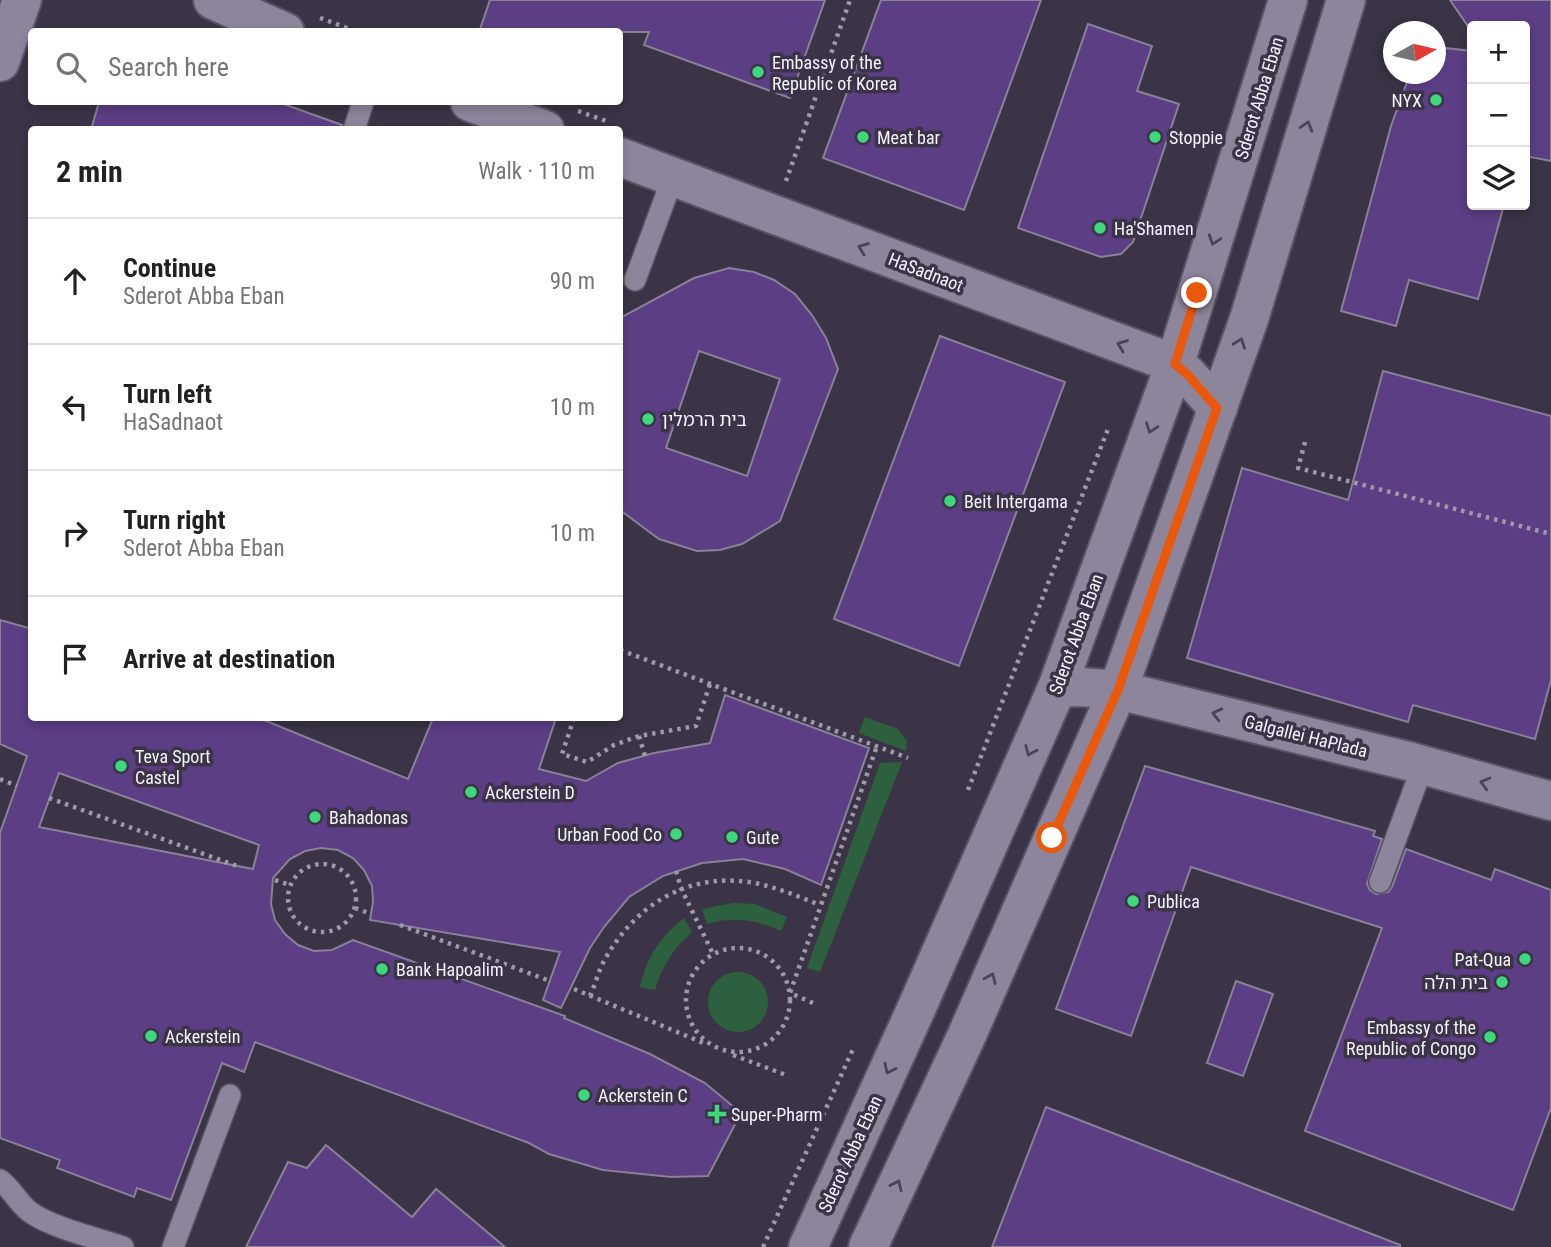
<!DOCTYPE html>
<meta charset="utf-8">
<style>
body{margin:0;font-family:"Roboto Condensed","Noto Sans Hebrew",sans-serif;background:#f6f6f6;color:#202124}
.controls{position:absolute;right:21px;top:21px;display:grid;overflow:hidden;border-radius:7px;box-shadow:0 4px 10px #0003}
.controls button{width:63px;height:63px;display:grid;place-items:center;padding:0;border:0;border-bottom:2px solid #e0e0e0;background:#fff;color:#202124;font:35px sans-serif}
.compass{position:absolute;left:1383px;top:21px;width:63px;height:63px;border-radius:50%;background:#fff;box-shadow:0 4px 10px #0003;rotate:82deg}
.stop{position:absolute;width:21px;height:21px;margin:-16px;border:5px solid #ea580c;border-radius:50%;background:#fff}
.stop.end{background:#ea580c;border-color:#fff;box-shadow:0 2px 7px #0008}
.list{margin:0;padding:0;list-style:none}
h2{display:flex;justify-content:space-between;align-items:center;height:91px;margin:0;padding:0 28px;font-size:30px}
h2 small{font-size:23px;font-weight:400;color:#757577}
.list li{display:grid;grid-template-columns:46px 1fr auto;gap:21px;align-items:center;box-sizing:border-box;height:126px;padding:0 28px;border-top:2px solid #e0e0e0}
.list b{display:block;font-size:26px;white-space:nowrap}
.list p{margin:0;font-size:23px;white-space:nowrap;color:#757577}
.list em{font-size:23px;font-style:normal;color:#757577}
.icon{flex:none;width:38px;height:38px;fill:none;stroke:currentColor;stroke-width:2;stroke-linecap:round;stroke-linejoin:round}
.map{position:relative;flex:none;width:1551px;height:1247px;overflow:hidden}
.search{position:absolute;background:#fff;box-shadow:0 4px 10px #0003;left:28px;top:28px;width:595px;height:77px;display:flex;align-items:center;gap:18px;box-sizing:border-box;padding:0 24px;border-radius:7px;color:#757577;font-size:26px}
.panel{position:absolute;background:#fff;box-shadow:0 4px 10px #0003;left:28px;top:126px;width:595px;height:595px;border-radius:7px}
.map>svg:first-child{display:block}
.green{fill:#2d603e}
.building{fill:#5b3e84;stroke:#888197;stroke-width:2;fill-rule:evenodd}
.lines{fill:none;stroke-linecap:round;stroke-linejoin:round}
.service-casing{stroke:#585362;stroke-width:24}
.minor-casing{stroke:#585362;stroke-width:42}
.secondary-casing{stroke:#585362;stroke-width:42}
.path{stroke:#9e99a7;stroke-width:4.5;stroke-dasharray:3.5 5;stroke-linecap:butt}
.service{stroke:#8c859b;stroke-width:21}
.minor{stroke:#8c859b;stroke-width:38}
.secondary{stroke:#8c859b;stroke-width:38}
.oneway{stroke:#4a4457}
.route{stroke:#ea580c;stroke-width:9}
.poi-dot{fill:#3fd77d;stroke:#3a3446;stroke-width:2.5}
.labels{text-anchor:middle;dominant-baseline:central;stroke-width:7;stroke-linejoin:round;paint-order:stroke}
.poi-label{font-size:18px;fill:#f5f1fd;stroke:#3a3446;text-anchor:start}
.street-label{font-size:18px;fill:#f5f1fd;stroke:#3a3446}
</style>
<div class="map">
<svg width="1551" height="1247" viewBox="0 0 1551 1247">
<rect width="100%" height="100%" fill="#3a3446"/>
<g class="green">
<polygon points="865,717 898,729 907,741 906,751 859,733"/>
<polygon points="902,762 820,972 807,968 880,763"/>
<path d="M733 903 755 904 787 917 781 931C757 920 734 916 707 924L702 909Z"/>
<path d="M684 918 692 932C673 949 662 966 655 990L640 987C647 957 660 937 684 918Z"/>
<circle cx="738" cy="1002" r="30"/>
</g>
<g class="building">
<polygon points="490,0 825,0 790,98 644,45 649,32 479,32"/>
<polygon points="881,0 1041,0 964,210 823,158"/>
<polygon points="1450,0 1551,0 1551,161 1525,156 1525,26 1472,26 1472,32"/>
<polygon points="1088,24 1152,46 1137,91 1179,104 1133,242 1121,254 1101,257 1018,228"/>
<polygon points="1436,47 1472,51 1472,205 1504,205 1478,299 1409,280 1396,326 1341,311 1391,126 1410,74 1436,74"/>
<polygon points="99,102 278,102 342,125 341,130 91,130"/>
<path d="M729 268 754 272 774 280 795 294 812 315 826 338 838 369 780 521 742 544 720 550 697 551 659 539 620 510V318L694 278ZM699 351 780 379 747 476 666 448Z"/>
<polygon points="940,336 1065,382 959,666 834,619"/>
<polygon points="1383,371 1551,416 1551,680 1535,739 1413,705 1408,722 1187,658 1242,468 1348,500"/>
<path d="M0 620 32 629V718H259L408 779 433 718H556L539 769 586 781 618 763 654 753 710 743 725 695 869 748 821 885 785 869 743 859 702 863 663 876 629 897 604 927 590 948 561 1008 543 1000 560 952 370 920 373 902 372 886 364 870 353 858 338 850 321 848 305 851 290 859 273 878 271 904 275 920 285 934 298 945 314 951 332 950 353 940 565 1016 564 1018 650 1054 705 1083 741 1113 708 1176 671 1177 603 1170 549 1154 529 1143 255 1042 244 1072 222 1063 171 1200 137 1188 134 1197 57 1168 60 1160 0 1138V833L27 756 0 744ZM59 773 259 845 253 869 39 827Z"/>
<polygon points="1145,766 1375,831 1373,836 1382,839 1367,884 1370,890 1376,894 1388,892 1392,887 1406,849 1491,880 1495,869 1551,890 1551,1108 1513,1210 1305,1131 1382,928 1191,867 1131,1036 1056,1009"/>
<polygon points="1236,981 1273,994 1243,1076 1207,1063"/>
<polygon points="1046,1107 1400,1245 1400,1247 992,1247"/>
<polygon points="326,1145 412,1217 436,1189 505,1247 246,1247 288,1162 307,1168"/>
</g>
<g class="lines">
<defs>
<g id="service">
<polyline points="354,130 363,102"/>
<polyline points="635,280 673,177"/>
<polyline points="1380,882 1423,765"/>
<path d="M0 1180C12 1189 18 1203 30 1212 52 1228 97 1238 123 1247"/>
<polyline points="173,1247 230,1095"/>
</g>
<g id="minor">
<polyline points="213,0 285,32"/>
<polyline points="0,62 22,0"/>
<polyline points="470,102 545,130"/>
<polyline points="620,157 1175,364 1187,374 1218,408"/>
<polyline points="1057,688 1081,687 1118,690 1412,762 1551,801"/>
</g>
<g id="secondary">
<polyline points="808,1247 917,1007 1057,688 1175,364 1288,0"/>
<polyline points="868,1247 966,1037 1118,690 1249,319 1346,0"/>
</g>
</defs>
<use href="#service" class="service-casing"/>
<use href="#minor" class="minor-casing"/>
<use href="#secondary" class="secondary-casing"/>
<g class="path">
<polyline points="320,18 358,32"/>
<polyline points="578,111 609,122"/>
<polyline points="786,181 850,0"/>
<polyline points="1305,442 1298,468 1551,534"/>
<polyline points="620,650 908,758"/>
<polyline points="574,718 562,754 587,762 614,745 639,736 696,726 710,684"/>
<polyline points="639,736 645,756"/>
<polyline points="0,779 17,786"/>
<polyline points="968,790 1108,429"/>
<polyline points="49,798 237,866"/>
<circle cx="322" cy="898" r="34"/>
<polyline points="676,871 681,888 713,954"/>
<polyline points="275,880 290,885"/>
<polyline points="355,908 371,914"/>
<polyline points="400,925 550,981"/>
<circle cx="738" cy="1000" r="52"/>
<polyline points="574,989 706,1044"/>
<path d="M590 996C595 985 598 972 604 961 634 906 686 873 749 882 774 886 797 896 820 905"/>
<polyline points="813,1003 790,993 877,746"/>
<polyline points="733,1055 786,1075"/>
<polyline points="763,1247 854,1047"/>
</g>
<use href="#service" class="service"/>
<use href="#minor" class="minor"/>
<use href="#secondary" class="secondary"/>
</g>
<defs><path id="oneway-chevron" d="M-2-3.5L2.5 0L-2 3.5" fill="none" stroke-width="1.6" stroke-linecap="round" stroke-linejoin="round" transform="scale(1.75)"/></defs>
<g class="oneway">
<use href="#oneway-chevron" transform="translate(1307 126) rotate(-73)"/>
<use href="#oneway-chevron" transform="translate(1214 240) rotate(108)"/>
<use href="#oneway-chevron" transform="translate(863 248) rotate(-159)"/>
<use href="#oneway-chevron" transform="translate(1240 343) rotate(-70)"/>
<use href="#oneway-chevron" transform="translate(1122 345) rotate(-159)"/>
<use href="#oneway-chevron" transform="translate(1151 428) rotate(110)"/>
<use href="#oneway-chevron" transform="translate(1217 714) rotate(-166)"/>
<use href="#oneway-chevron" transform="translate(1030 751) rotate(114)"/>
<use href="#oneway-chevron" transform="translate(1485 783) rotate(-165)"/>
<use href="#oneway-chevron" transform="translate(991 978) rotate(-66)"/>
<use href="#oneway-chevron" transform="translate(889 1069) rotate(115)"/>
<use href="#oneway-chevron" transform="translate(897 1185) rotate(-65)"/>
</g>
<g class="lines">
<polyline class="route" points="1052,838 1118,690 1217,408 1187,374 1175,364 1197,293"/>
</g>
<g class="poi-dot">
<circle cx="758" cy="72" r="7"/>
<circle cx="1436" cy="100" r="7"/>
<circle cx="863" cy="137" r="7"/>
<circle cx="1155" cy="137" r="7"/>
<circle cx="1100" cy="228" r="7"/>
<circle cx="648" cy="419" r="7"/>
<circle cx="950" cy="501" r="7"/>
<circle cx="121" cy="766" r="7"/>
<circle cx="471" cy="792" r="7"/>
<circle cx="315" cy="817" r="7"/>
<circle cx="676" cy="834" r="7"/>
<circle cx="732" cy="837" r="7"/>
<circle cx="1133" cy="901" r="7"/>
<circle cx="1525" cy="959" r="7"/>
<circle cx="382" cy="969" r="7"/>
<circle cx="1502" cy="982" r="7"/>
<circle cx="151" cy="1036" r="7"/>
<circle cx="1490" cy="1037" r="7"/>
<circle cx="584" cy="1095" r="7"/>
<path d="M713.5 1103.5h7v7h7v7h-7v7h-7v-7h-7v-7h7z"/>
</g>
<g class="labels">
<g class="poi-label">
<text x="772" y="62">Embassy of the<tspan x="772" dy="21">Republic of Korea</tspan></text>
<text x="1422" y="100" text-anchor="end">NYX</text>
<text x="877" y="137">Meat bar</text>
<text x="1169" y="137">Stoppie</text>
<text x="1114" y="228">Ha'Shamen</text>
<text x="662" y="419">בית הרמלין</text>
<text x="964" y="501">Beit Intergama</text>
<text x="135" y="756">Teva Sport<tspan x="135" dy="21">Castel</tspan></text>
<text x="485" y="792">Ackerstein D</text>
<text x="329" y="817">Bahadonas</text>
<text x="662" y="834" text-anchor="end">Urban Food Co</text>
<text x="746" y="837">Gute</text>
<text x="1147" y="901">Publica</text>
<text x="1511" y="959" text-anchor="end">Pat-Qua</text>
<text x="396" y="969">Bank Hapoalim</text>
<text x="1488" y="982" text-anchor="end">בית הלה</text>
<text x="1476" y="1027" text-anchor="end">Embassy of the<tspan x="1476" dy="21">Republic of Congo</tspan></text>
<text x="165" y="1036">Ackerstein</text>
<text x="598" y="1095">Ackerstein C</text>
<text x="731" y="1114">Super-Pharm</text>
</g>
<g class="street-label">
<text transform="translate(1259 98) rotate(-73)">Sderot Abba Eban</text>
<text transform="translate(926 272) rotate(21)">HaSadnaot</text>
<text transform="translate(1076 634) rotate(-70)">Sderot Abba Eban</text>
<text transform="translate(1306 736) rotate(14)">Galgallei HaPlada</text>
<text transform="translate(850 1154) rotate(-65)">Sderot Abba Eban</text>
</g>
</g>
</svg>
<div class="controls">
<button>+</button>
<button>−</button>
<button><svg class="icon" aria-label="layers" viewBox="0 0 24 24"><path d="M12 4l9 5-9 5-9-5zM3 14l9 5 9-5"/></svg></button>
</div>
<svg class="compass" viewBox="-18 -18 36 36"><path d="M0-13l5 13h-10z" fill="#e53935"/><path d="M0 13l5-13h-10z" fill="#757577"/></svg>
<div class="stop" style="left:1052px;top:838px"></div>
<div class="stop end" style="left:1197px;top:293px"></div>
<div class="search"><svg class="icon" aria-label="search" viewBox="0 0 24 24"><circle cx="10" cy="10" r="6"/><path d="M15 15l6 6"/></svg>Search here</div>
<section class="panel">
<h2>2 min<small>Walk · 110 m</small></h2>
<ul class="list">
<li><svg class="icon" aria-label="ahead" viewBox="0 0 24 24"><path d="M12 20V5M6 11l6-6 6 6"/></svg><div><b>Continue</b><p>Sderot Abba Eban</p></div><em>90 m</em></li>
<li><svg class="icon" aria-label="left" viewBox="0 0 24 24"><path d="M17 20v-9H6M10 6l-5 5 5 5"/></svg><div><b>Turn left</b><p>HaSadnaot</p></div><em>10 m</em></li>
<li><svg class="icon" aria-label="right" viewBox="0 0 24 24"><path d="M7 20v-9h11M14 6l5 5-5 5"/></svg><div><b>Turn right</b><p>Sderot Abba Eban</p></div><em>10 m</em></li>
<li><svg class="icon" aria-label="arrive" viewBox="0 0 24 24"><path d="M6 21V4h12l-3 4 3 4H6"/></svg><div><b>Arrive at destination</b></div></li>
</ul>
</section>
</div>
